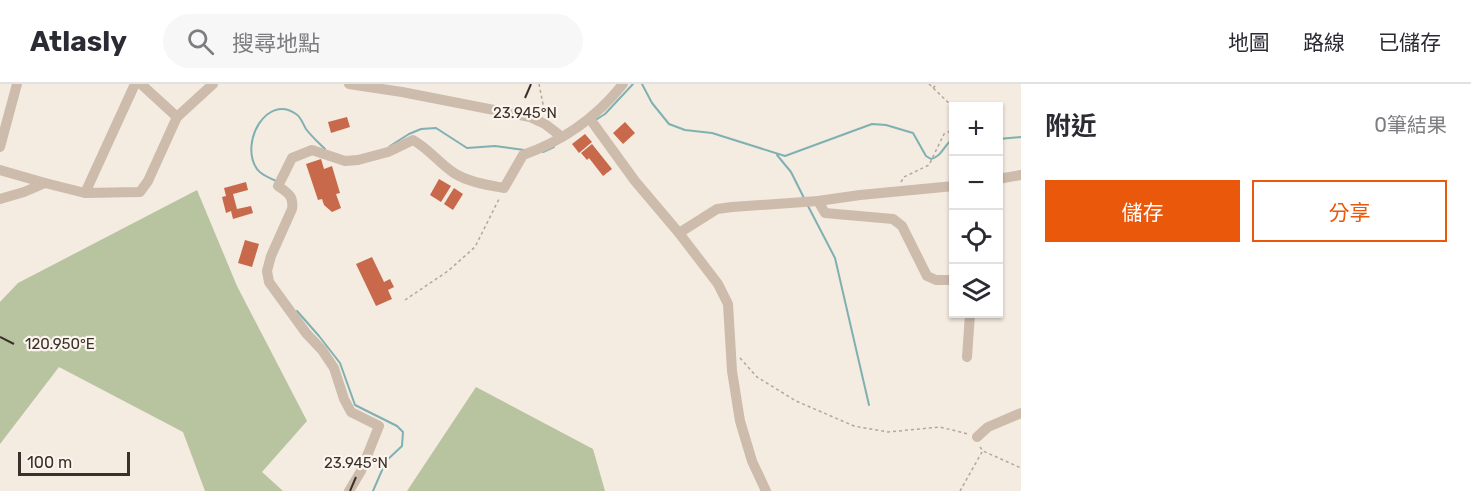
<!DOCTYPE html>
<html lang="zh-TW">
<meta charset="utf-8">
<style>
body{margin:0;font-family:Rubik,"Noto Sans TC",sans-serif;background:#f7f7f7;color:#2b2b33}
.controls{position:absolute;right:18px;top:18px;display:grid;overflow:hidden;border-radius:0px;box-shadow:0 2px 4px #0004}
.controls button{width:54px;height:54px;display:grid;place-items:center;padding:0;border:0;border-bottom:2px solid #e1e1e2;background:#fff;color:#2b2b33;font:30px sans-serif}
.scale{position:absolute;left:18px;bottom:15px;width:112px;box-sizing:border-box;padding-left:6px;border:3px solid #3b302b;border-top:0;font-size:16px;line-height:21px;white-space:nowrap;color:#3b302b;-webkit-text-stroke:4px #fbf5ee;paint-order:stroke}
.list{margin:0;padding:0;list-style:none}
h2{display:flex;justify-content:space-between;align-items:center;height:78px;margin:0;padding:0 24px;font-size:26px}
h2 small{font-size:20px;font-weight:400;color:#7c7c81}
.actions{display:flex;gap:12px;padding:18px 24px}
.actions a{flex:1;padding:14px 0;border:2px solid #ea580c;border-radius:0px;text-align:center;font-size:21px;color:#ea580c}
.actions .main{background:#ea580c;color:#fff}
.icon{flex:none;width:33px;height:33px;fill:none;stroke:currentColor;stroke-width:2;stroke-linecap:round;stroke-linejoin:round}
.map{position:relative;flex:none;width:1021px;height:407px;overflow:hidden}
header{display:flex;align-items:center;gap:36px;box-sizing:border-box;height:84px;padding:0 30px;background:#fff;border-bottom:2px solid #e1e1e2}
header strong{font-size:28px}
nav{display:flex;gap:33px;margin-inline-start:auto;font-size:21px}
.search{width:420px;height:54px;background:#f7f7f7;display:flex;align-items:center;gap:15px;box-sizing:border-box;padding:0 21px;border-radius:33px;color:#7c7c81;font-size:22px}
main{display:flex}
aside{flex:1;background:#fff}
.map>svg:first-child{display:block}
.green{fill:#b8c4a0}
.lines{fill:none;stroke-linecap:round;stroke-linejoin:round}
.stream{stroke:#7fb0b2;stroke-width:2}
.building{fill:#c8694b}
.path{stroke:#b9a596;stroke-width:1.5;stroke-dasharray:3 3;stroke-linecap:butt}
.minor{stroke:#cdbbac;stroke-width:10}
.ticks{fill:none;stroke:#3b302b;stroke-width:2}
.ticks-label{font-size:15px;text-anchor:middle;fill:#3b302b;stroke:#fbf5ee;stroke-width:4.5;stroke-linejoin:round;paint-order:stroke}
</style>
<header>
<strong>Atlasly</strong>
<div class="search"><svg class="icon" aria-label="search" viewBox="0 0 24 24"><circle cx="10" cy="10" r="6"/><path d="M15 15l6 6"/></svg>搜尋地點</div>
<nav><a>地圖</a><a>路線</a><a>已儲存</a></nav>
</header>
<main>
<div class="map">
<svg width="1021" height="407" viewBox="0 0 1021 407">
<rect width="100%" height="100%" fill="#f4ebe1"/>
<g class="green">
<polygon points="197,106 237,202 307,337 262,388 283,407 205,407 183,348 59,283 0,360 0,218 18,199"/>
<polygon points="476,303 593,365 605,407 407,407"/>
</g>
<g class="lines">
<g class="stream">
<path d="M642 0 652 19 669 40 685 46 712 49 785 72 872 40 886 41 913 49 926 72 931 75C943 72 944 60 954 54"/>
<polyline points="594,37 605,30 633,0"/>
<polyline points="998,55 1021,53"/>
<polyline points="390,62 409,50 421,45 436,44 467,64 495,62 524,66"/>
<polyline points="543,68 554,63"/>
<polyline points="777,71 791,88 804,114"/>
<path d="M276 97C270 94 261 91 257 85 239 59 267 9 296 30 301 33 303 40 306 45 311 52 319 59 325 65"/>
<polyline points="808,122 835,174 869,321"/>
<polyline points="297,227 319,252 340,279 355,321 397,342 403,348 402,362 386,377 373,407"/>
</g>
</g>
<g class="building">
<polygon points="347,33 350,43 331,49 328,38"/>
<polygon points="625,38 635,49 623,60 613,49"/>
<polygon points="585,50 592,58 579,69 572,60"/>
<polygon points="592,60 612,85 603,92 589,74 587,76 581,69"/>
<polygon points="321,75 324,85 332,82 340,109 336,110 341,124 332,128 324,121 322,115 318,116 306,80"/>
<polygon points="439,95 451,102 441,118 430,111"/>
<polygon points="246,98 248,106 233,110 237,125 251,122 253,129 233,135 231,127 226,129 222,113 226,112 224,104"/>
<polygon points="454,104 463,110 453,126 444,120"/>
<polygon points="245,156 259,160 252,183 238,179"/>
<polygon points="372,173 384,198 390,195 394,203 388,206 392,215 376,222 356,180"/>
</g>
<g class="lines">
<g class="path">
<polyline points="539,0 545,30"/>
<polyline points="929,0 954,24"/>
<polyline points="933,4 937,0"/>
<polyline points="901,98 904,93 929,81 944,50 954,45"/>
<polyline points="405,216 448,187 475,163 500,113"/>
<polyline points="740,274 757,293 796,317 854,342 888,348 940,343 968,350"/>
<polyline points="980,363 983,367 1021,384"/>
<polyline points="960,407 982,368"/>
</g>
<g class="minor">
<polyline points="141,0 177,33"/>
<polyline points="349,0 402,8 530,33 545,40 562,53"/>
<polyline points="590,35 635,97 679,149 718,200 728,220 732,287 740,337 752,377 766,407"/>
<polyline points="0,63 17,0"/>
<polyline points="0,86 45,99"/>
<polyline points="998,95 1021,91"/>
<polyline points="85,109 135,0"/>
<polyline points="0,115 24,108 45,99 85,109 140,108 148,97 177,33 213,0"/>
<polyline points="818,117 825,129 893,135 902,142 927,192 936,196 954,196"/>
<polyline points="679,149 717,125 732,123 818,117 860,111 954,102"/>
<polyline points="967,273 970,230"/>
<polyline points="977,353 988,343 1021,329"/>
<path d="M349 407 361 387 379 342 351 328 344 315 334 284 322 266 306 249 269 198 267 187 271 172 292 125C294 112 288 109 278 102L292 74 312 66 345 77 358 76 388 68 413 56C429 65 439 79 454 89 468 98 488 101 504 104L523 71C563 57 597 33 623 0"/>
</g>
</g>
<path class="ticks" d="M525 14 531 0M0 253 14 260M350 407 356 393"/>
<g class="ticks-label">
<text x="525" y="34">23.945°N</text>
<text x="60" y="265">120.950°E</text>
<text x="356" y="384">23.945°N</text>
</g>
</svg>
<div class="controls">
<button>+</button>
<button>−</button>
<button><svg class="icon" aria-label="locate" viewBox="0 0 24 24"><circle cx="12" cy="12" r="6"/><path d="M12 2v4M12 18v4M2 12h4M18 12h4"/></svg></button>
<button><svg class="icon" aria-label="layers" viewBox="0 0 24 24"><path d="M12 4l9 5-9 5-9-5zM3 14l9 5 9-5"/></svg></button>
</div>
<div class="scale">100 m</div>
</div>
<aside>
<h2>附近<small>0筆結果</small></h2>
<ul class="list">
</ul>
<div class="actions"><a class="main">儲存</a><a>分享</a></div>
</aside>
</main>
